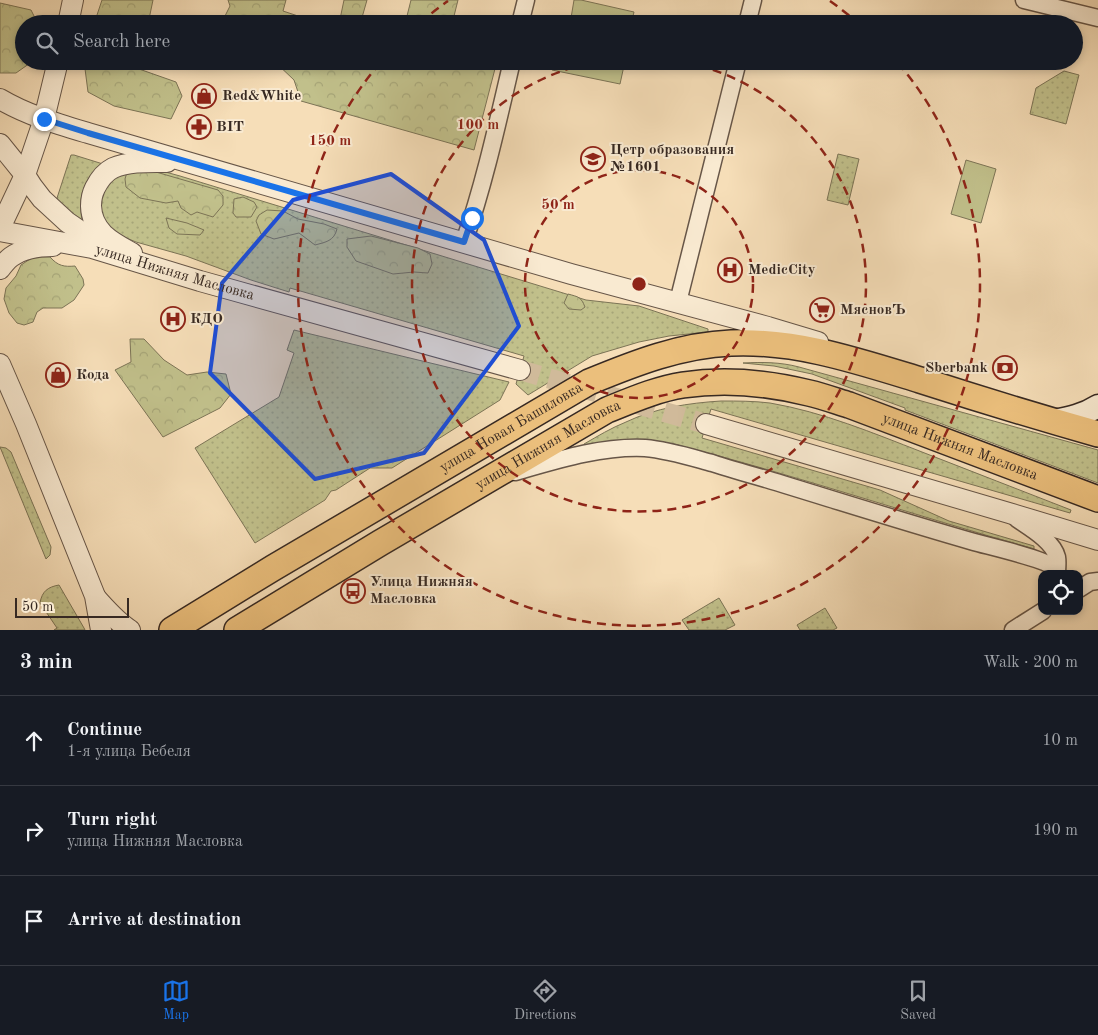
<!DOCTYPE html>
<meta charset="utf-8">
<style>
body{margin:0;font-family:"Old Standard TT",serif;background:#20242c;color:#f1f3f6}
.controls{position:absolute;right:15px;bottom:15px;display:grid;overflow:hidden;border-radius:10px;box-shadow:0 2px 8px #0003}
.controls button{width:45px;height:45px;display:grid;place-items:center;padding:0;border:0;border-bottom:1px solid #363941;background:#171b24;color:#f1f3f6;font:25px sans-serif}
.scale{position:absolute;left:15px;bottom:12px;width:114px;box-sizing:border-box;padding-left:5px;border:2px solid #372922;border-top:0;font-size:14px;line-height:18px;white-space:nowrap;color:#372922;-webkit-text-stroke:4px #f9ead1;paint-order:stroke}
.stop{position:absolute;width:15px;height:15px;margin:-11px;border:4px solid #1a73e8;border-radius:50%;background:#fff}
.stop.end{background:#1a73e8;border-color:#fff;box-shadow:0 1px 5px #0008}
.list{margin:0;padding:0;list-style:none}
h2{display:flex;justify-content:space-between;align-items:center;height:65px;margin:0;padding:0 20px;font-size:21px}
h2 small{font-size:16px;font-weight:400;color:#9ea1a6}
.list li{display:grid;grid-template-columns:32px 1fr auto;gap:15px;align-items:center;box-sizing:border-box;height:90px;padding:0 20px;border-top:1px solid #363941}
.list b{display:block;font-size:19px;white-space:nowrap}
.list p{margin:0;font-size:16px;white-space:nowrap;color:#9ea1a6}
.list em{font-size:16px;font-style:normal;color:#9ea1a6}
.icon{flex:none;width:28px;height:28px;fill:none;stroke:currentColor;stroke-width:2;stroke-linecap:round;stroke-linejoin:round}
.map{position:relative;flex:none;width:1098px;height:630px;overflow:hidden}
.search{position:absolute;background:#171b24;box-shadow:0 2px 8px #0003;left:15px;right:15px;top:15px;height:55px;display:flex;align-items:center;gap:12px;box-sizing:border-box;padding:0 18px;border-radius:28px;color:#9ea1a6;font-size:19px}
.sheet{height:335px;background:#171b24}
nav{display:flex;justify-content:space-around;align-items:center;box-sizing:border-box;height:70px;border-top:1px solid #363941;background:#171b24;font-size:14px;color:#9ea1a6}
nav a{display:grid;justify-items:center;gap:2px}
nav .on{color:#1a73e8}
.map>svg:first-child{display:block}
.green{fill:url(#green-dots);stroke:#7c7456}
.forest{fill:url(#forest-crowns);stroke:#7c7456}
.pitch{fill:#c1c08b;stroke:#7c7456}
.lines{fill:none;stroke-linecap:round;stroke-linejoin:round}
.tertiary-tunnel{stroke:#d0ba9a;stroke-width:20;stroke-dasharray:20 10;stroke-linecap:butt}
.minor-casing{stroke:#675648;stroke-width:19}
.tertiary-casing{stroke:#675648;stroke-width:22}
.secondary-casing{stroke:#372922;stroke-width:25}
.primary-casing{stroke:#372922;stroke-width:28}
.minor{stroke:#f9ead1;stroke-width:16}
.tertiary{stroke:#f9ead1;stroke-width:20}
.secondary{stroke:#f9ead1;stroke-width:22}
.primary{stroke:#ebbf7c;stroke-width:25}
.route{stroke:#1a73e8;stroke-width:6}
.marked{fill:#1d4ed8;fill-opacity:0.2;stroke:#1d4ed8;stroke-width:4;stroke-linejoin:round}
.ring{fill:none;stroke:#8f2418;stroke-width:2.5;stroke-dasharray:9 6}
.labels{text-anchor:middle;dominant-baseline:central;stroke-width:4;stroke-linejoin:round;paint-order:stroke}
.poi-label{font-size:15px;font-weight:bold;fill:#372922;stroke:#f9ead1;text-anchor:start}
.street-label{font-size:15px;fill:#372922;stroke:#f9ead1}
.centre{fill:#8f2418;stroke:#f9ead1;stroke-width:2.5}
.ring-label{font-size:15px;text-anchor:middle;font-weight:bold;fill:#8f2418;stroke:#f9ead1;stroke-width:4;stroke-linejoin:round;paint-order:stroke}
</style>
<div class="map">
<svg width="1098" height="630" viewBox="0 0 1098 630">
<defs>
<pattern id="green-dots" width="8" height="8" patternUnits="userSpaceOnUse" patternTransform="scale(1.25)"><rect width="8" height="8" fill="#c1c08b"/><path d="M2 2h.1M6 6h.1" fill="none" stroke="#a6a578" stroke-width="1.8" stroke-linecap="round"/></pattern>
<pattern id="forest-crowns" width="20" height="18" patternUnits="userSpaceOnUse" patternTransform="scale(1.25)"><rect width="20" height="18" fill="#c1c08b"/><path d="M2 6a3 3 0 1 1 6 0M12 15a3 3 0 1 1 6 0" fill="none" stroke="#a6a578"/></pattern>
</defs>
<rect width="100%" height="100%" fill="#f6deb8"/>
<filter id="stains"><feTurbulence type="fractalNoise" baseFrequency=".004" numOctaves="4"/><feColorMatrix values="0 0 0 0 .2 0 0 0 0 .09 0 0 0 0 .02 0 0 0 .5 -.17"/></filter>
<radialGradient id="worn" r=".72"><stop offset=".6" stop-color="#630" stop-opacity="0"/><stop offset="1" stop-color="#630" stop-opacity=".3"/></radialGradient>
<g class="green">
<polygon points="1064,71 1079,75 1066,124 1030,114 1036,88"/>
<polygon points="838,154 859,159 848,205 827,200"/>
<path d="M71 155H74L103 164C82 180 77 200 83 224L58 202 57 198Z"/>
<polygon points="151,168 180,176 586,300 639,306 708,329 708,332 669,336 639,342 592,356 528,395 516,384 524,356 290,288 289,292 251,280 186,256 136,242 117,234 102,217 99,199 111,177"/>
<polygon points="294,330 509,382 500,400 392,468 370,468 336,490 331,491 325,500 255,543 195,448 279,397 294,353 287,350"/>
<path d="M743 363C762 362 780 362 799 367L1098 450V483L905 410V408L812 374 774 366Z"/>
<path d="M721 401C738 401 754 401 770 403 823 412 873 433 922 452 972 471 1021 491 1071 510L1070 513 711 409 702 438 880 490 949 521 1034 546V549C913 515 795 475 674 444 641 438 618 440 585 446L584 444C598 436 611 428 626 422 655 408 689 403 721 401Z"/>
<polygon points="0,447 6,448 11,452 51,547 50,555 46,559"/>
<path d="M59 585 84 628 85 630H54L57 628 40 603C42 591 48 587 59 585Z"/>
<polygon points="719,598 735,625 725,630 689,630 682,620"/>
<polygon points="825,608 837,628 833,630 800,630 797,625"/>
</g>
<g class="forest">
<polygon points="102,0 153,0 148,24 94,24"/>
<polygon points="228,0 286,0 283,11 322,24 221,24 230,6"/>
<polygon points="344,0 367,0 361,21 366,24 339,24"/>
<polygon points="411,0 458,0 452,24 405,24"/>
<polygon points="0,3 31,10 38,24 24,24 24,61 33,61 16,73 0,73"/>
<polygon points="84,61 140,61 139,69 176,82 182,96 171,119 114,106 88,92"/>
<polygon points="274,61 497,61 474,150 301,101 294,80"/>
<polygon points="136,170 156,172 218,190 223,196 223,205 213,217 197,212 191,215 181,208 178,201 166,203 140,198 126,187 125,179 127,172"/>
<polygon points="243,197 254,202 257,207 251,217 236,217 233,213 234,199"/>
<path d="M267 210 283 211 298 219 324 224 337 229C334 241 326 242 315 245L299 233 274 239 261 234 256 221 259 215Z"/>
<polygon points="166,218 187,223 204,230 200,235 177,234 169,228"/>
<polygon points="371,236 418,248 430,254 432,264 428,273 414,272 393,274 356,261 347,247 347,239"/>
<path d="M33 257H50C58 266 64 267 75 266L83 279 84 285 74 300 62 308H43L37 312 33 322 24 325 17 323 9 313 4 299 6 288 16 276 21 265Z"/>
<path d="M568 294C579 297 581 297 585 307L581 310 569 309 564 303Z"/>
<polygon points="130,339 144,339 164,360 187,375 207,372 226,374 231,394 220,408 163,437 115,370 131,362"/>
</g>
<g class="pitch">
<polygon points="574,0 581,0 634,12 631,24 570,24"/>
<polygon points="553,61 625,61 620,84 552,70"/>
<polygon points="966,160 996,169 981,223 951,214"/>
</g>
<g class="lines">
<polyline class="tertiary-tunnel" points="520,370 706,424"/>
<defs>
<g id="minor">
<polyline points="1024,0 1098,18"/>
<polyline points="520,24 526,0"/>
<polyline points="747,24 753,0"/>
<path d="M464 242C484 185 498 121 512 61"/>
<polyline points="678,302 738,61"/>
<path d="M515 472C557 460 601 446 645 448 668 450 690 457 712 463 730 469 748 474 766 479 835 500 904 522 974 542 988 546 1045 559 1053 567 1055 569 1055 572 1057 574"/>
<path d="M1017 519C1030 528 1053 541 1057 557 1058 562 1057 569 1057 574"/>
<polyline points="1079,589 1090,582 1098,581"/>
<polyline points="1013,630 1043,611"/>
</g>
<g id="tertiary">
<polyline points="68,24 73,0"/>
<path d="M0 99C27 115 58 124 88 133L571 274 768 327 818 342"/>
<polyline points="0,144 25,175 32,186 42,199 67,222 102,246"/>
<polyline points="0,228 25,175 44,119 58,61"/>
<path id="s1" d="M0 231 92 248 200 281 520 370"/>
<path d="M132 253C112 242 92 232 91 206 91 200 92 194 95 188 99 180 105 172 113 168 129 161 149 162 167 162"/>
<path d="M0 269C3 265 7 260 11 257 22 249 39 246 53 246"/>
<polyline points="0,364 26,424 95,596 101,630"/>
<polyline points="706,424 1009,513 1098,540"/>
<path d="M96 598C106 609 117 622 130 630"/>
</g>
<path id="secondary" d="M1053 421C1070 418 1084 415 1098 406"/>
<g id="primary">
<path id="s2" d="M172 630 273 568 589 382C635 363 681 345 731 343 796 340 858 361 920 380 979 399 1038 417 1098 434"/>
<path id="s3" d="M237 630 380 543 607 410C632 400 657 389 683 385 724 379 769 383 809 393 822 396 836 401 849 405L1098 499"/>
</g>
</defs>
<use href="#minor" class="minor-casing"/>
<use href="#tertiary" class="tertiary-casing"/>
<use href="#secondary" class="secondary-casing"/>
<use href="#primary" class="primary-casing"/>
<use href="#minor" class="minor"/>
<use href="#tertiary" class="tertiary"/>
<use href="#secondary" class="secondary"/>
<use href="#primary" class="primary"/>
</g>
<g class="lines">
<polyline class="route" points="44,119 88,133 464,242 472,218"/>
</g>
<path class="marked" d="M391 174 484 240 519 326 424 453 315 479 210 373 222 283 293 200Z"/>
<g class="ring">
<circle cx="639" cy="284" r="114"/>
<path d="M684 62A227 227 0 1 1 594 62"/>
<path d="M420 23A341 341 0 0 1 448 1M830 1A341 341 0 0 1 858 23M898 63A341 341 0 1 1 380 63"/>
</g>
<defs>
<symbol id="shop-ring" viewBox="-11 -11 22 22"><circle r="9.5" fill="#f9ead1" stroke="#8f2418" stroke-width="1.5"/><path d="M-5-2.5h2.3a2.7 3.5 0 0 1 5.4 0H5L5.5 6h-11ZM-1.5-2.5h3a1.5 2.3 0 0 0-3 0Z" fill="#8f2418"/></symbol>
<symbol id="pharmacy-ring" viewBox="-11 -11 22 22"><circle r="9.5" fill="#f9ead1" stroke="#8f2418" stroke-width="1.5"/><path d="M-2-6h4v4h4v4h-4v4h-4v-4h-4v-4h4Z" fill="#8f2418"/></symbol>
<symbol id="school-ring" viewBox="-11 -11 22 22"><circle r="9.5" fill="#f9ead1" stroke="#8f2418" stroke-width="1.5"/><path d="M0-5L7-2L0 1L-7-2ZM-4 1L0 2.5L4 1V4Q0 6-4 4Z" fill="#8f2418"/></symbol>
<symbol id="hospital-ring" viewBox="-11 -11 22 22"><circle r="9.5" fill="#f9ead1" stroke="#8f2418" stroke-width="1.5"/><path d="M-5-5h3v3.5h4V-5h3V5h-3V1.5h-4V5h-3Z" fill="#8f2418"/></symbol>
<symbol id="supermarket-ring" viewBox="-11 -11 22 22"><circle r="9.5" fill="#f9ead1" stroke="#8f2418" stroke-width="1.5"/><path d="M-6-5.5h2.5l.6 2H6L4.5 2H-2.5L-4.4-4H-6ZM-1.5 3.2a1.3 1.3 0 1 0 .1 0ZM3 3.2a1.3 1.3 0 1 0 .1 0Z" fill="#8f2418"/></symbol>
<symbol id="bank-ring" viewBox="-11 -11 22 22"><circle r="9.5" fill="#f9ead1" stroke="#8f2418" stroke-width="1.5"/><path d="M-6-4H6V4H-6ZM0-2.3a2.3 2.3 0 1 0 0 4.6a2.3 2.3 0 1 0 0-4.6Z" fill="#8f2418"/></symbol>
<symbol id="bus-ring" viewBox="-11 -11 22 22"><circle r="9.5" fill="#f9ead1" stroke="#8f2418" stroke-width="1.5"/><path d="M-5-6H5V4H4V6H2V4H-2V6H-4V4H-5ZM-3.5-4V0h7V-4ZM-3.5 1.2v1.5H-2V1.2ZM2 1.2v1.5H3.5V1.2Z" fill="#8f2418"/></symbol>
</defs>
<g fill-rule="evenodd">
<use href="#shop-ring" x="190" y="82" width="28" height="28"/>
<use href="#pharmacy-ring" x="185" y="113" width="28" height="28"/>
<use href="#school-ring" x="579" y="145" width="28" height="28"/>
<use href="#hospital-ring" x="716" y="256" width="28" height="28"/>
<use href="#supermarket-ring" x="808" y="296" width="28" height="28"/>
<use href="#hospital-ring" x="159" y="305" width="28" height="28"/>
<use href="#bank-ring" x="991" y="354" width="28" height="28"/>
<use href="#shop-ring" x="44" y="361" width="28" height="28"/>
<use href="#bus-ring" x="339" y="577" width="28" height="28"/>
</g>
<g class="labels">
<g class="poi-label">
<text x="222" y="96">Red&amp;White</text>
<text x="216" y="127">BIT</text>
<text x="610" y="150">Цетр образования<tspan x="610" dy="17">№1601</tspan></text>
<text x="748" y="270">MedicCity</text>
<text x="840" y="310">МясновЪ</text>
<text x="190" y="319">КДО</text>
<text x="988" y="368" text-anchor="end">Sberbank</text>
<text x="76" y="375">Кода</text>
<text x="370" y="582">Улица Нижняя<tspan x="370" dy="17">Масловка</tspan></text>
</g>
<g class="street-label">
<text stroke="none"><textPath href="#s1" startOffset="180">улица Нижняя Масловка</textPath></text>
<text stroke="none"><textPath href="#s2" startOffset="395">улица Новая Башиловка</textPath></text>
<text stroke="none"><textPath href="#s3" startOffset="362">улица Нижняя Масловка</textPath></text>
<text stroke="none"><textPath href="#s3" startOffset="798">улица Нижняя Масловка</textPath></text>
</g>
</g>
<circle cx="639" cy="284" r="8" class="centre"/>
<g class="ring-label">
<text x="478" y="129">100 m</text>
<text x="330" y="145">150 m</text>
<text x="558" y="209">50 m</text>
</g>
<rect width="100%" height="100%" filter="url(#stains)"/>
<rect width="100%" height="100%" fill="url(#worn)"/>
</svg>
<div class="controls">
<button><svg class="icon" aria-label="locate" viewBox="0 0 24 24"><circle cx="12" cy="12" r="6"/><path d="M12 2v4M12 18v4M2 12h4M18 12h4"/></svg></button>
</div>
<div class="scale">50 m</div>
<div class="stop" style="left:472px;top:218px"></div>
<div class="stop end" style="left:44px;top:119px"></div>
<div class="search"><svg class="icon" aria-label="search" viewBox="0 0 24 24"><circle cx="10" cy="10" r="6"/><path d="M15 15l6 6"/></svg>Search here</div>
</div>
<section class="sheet">
<h2>3 min<small>Walk · 200 m</small></h2>
<ul class="list">
<li><svg class="icon" aria-label="ahead" viewBox="0 0 24 24"><path d="M12 20V5M6 11l6-6 6 6"/></svg><div><b>Continue</b><p>1-я улица Бебеля</p></div><em>10 m</em></li>
<li><svg class="icon" aria-label="right" viewBox="0 0 24 24"><path d="M7 20v-9h11M14 6l5 5-5 5"/></svg><div><b>Turn right</b><p>улица Нижняя Масловка</p></div><em>190 m</em></li>
<li><svg class="icon" aria-label="arrive" viewBox="0 0 24 24"><path d="M6 21V4h12l-3 4 3 4H6"/></svg><div><b>Arrive at destination</b></div></li>
</ul>
</section>
<nav>
<a class="on"><svg class="icon" aria-label="map" viewBox="0 0 24 24"><path d="M3 6l6-2 6 2 6-2v14l-6 2-6-2-6 2zM9 4v14M15 6v14"/></svg>Map</a>
<a><svg class="icon" aria-label="directions" viewBox="0 0 24 24"><path d="M12 3l9 9-9 9-9-9zM9 14v-3h6M13 9l2 2-2 2"/></svg>Directions</a>
<a><svg class="icon" aria-label="saved" viewBox="0 0 24 24"><path d="M7 4h10v16l-5-4-5 4z"/></svg>Saved</a>
</nav>
